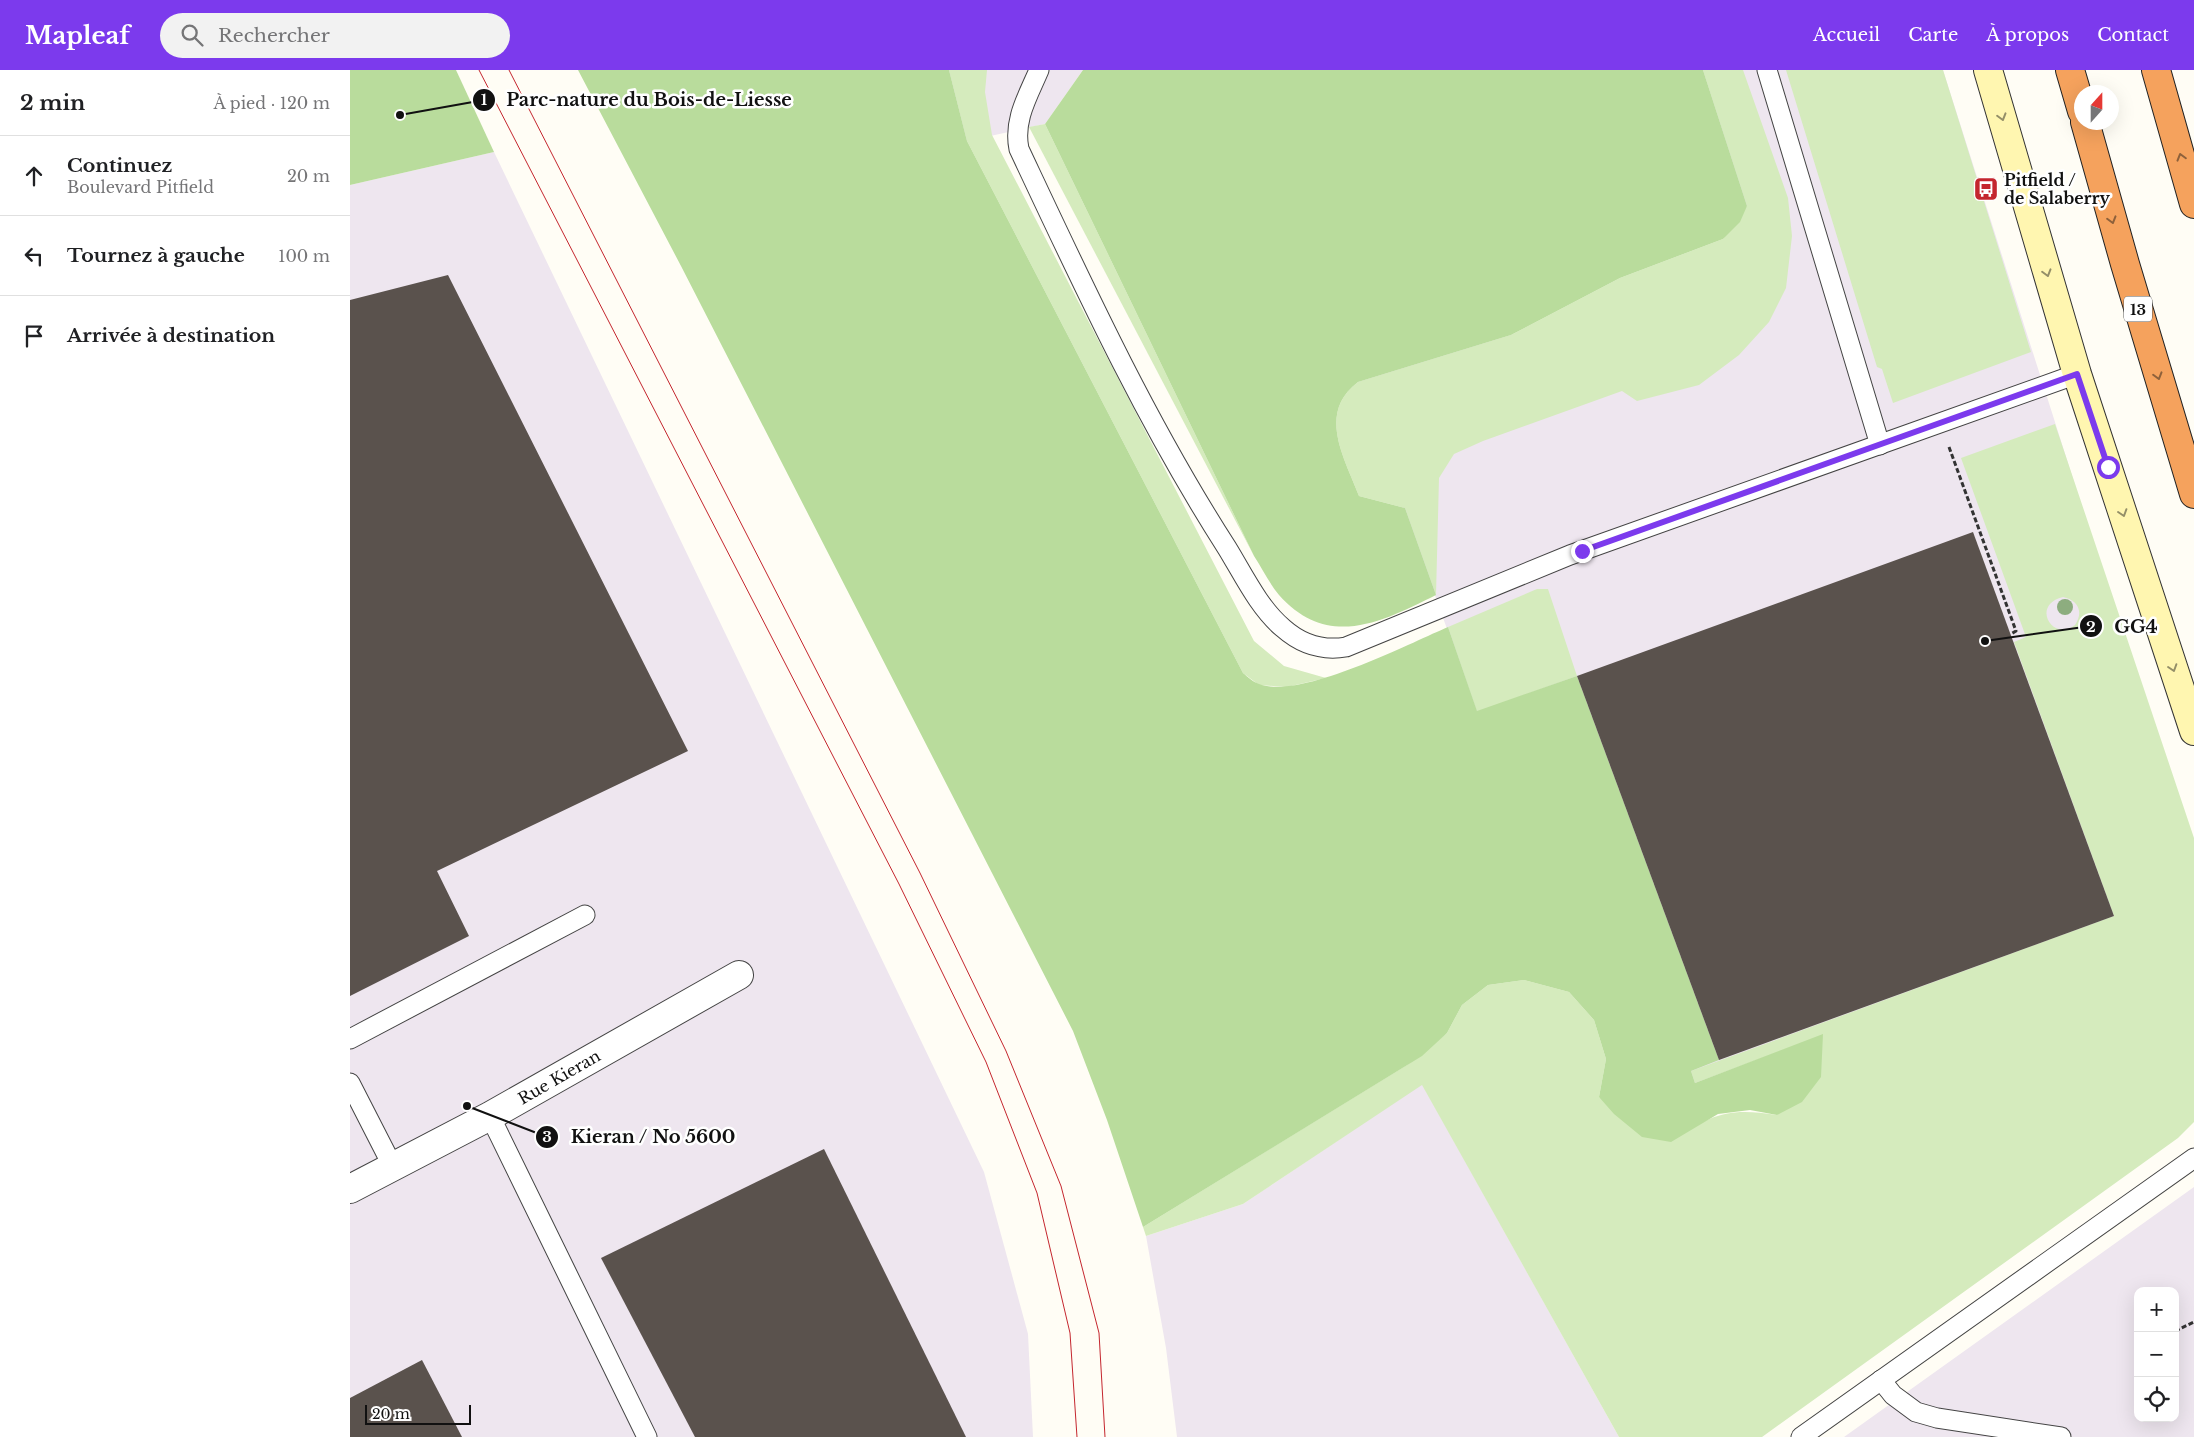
<!DOCTYPE html>
<html lang="fr">
<meta charset="utf-8">
<style>
body{margin:0;font-family:"Libre Baskerville",serif;background:#f2f2f2;color:#202124}
.controls{position:absolute;right:15px;bottom:15px;display:grid;overflow:hidden;border-radius:10px;box-shadow:0 5px 20px #0002}
.controls button{width:45px;height:45px;display:grid;place-items:center;padding:0;border:0;border-bottom:1px solid #e0e0e0;background:#fff;color:#202124;font:25px sans-serif}
.compass{position:absolute;left:1724px;top:15px;width:45px;height:45px;border-radius:50%;background:#fff;box-shadow:0 5px 20px #0002;rotate:21deg}
.scale{position:absolute;left:15px;bottom:12px;width:106px;box-sizing:border-box;padding-left:5px;border:2px solid #111;border-top:0;font-size:14px;line-height:18px;white-space:nowrap;color:#111;-webkit-text-stroke:4px #fff;paint-order:stroke}
.stop{position:absolute;width:15px;height:15px;margin:-11px;border:4px solid #7c3aed;border-radius:50%;background:#fff}
.stop.end{background:#7c3aed;border-color:#fff;box-shadow:0 1px 5px #0008}
.list{margin:0;padding:0;list-style:none}
h2{display:flex;justify-content:space-between;align-items:center;height:65px;margin:0;padding:0 20px;font-size:21px}
h2 small{font-size:16px;font-weight:400;color:#757577}
.list li{display:grid;grid-template-columns:32px 1fr auto;gap:15px;align-items:center;box-sizing:border-box;height:80px;padding:0 20px;border-top:1px solid #e0e0e0}
.list b{display:block;font-size:19px;white-space:nowrap}
.list p{margin:0;font-size:16px;white-space:nowrap;color:#757577}
.list em{font-size:16px;font-style:normal;color:#757577}
.icon{flex:none;width:28px;height:28px;fill:none;stroke:currentColor;stroke-width:2;stroke-linecap:round;stroke-linejoin:round}
.map{position:relative;flex:none;width:1844px;height:1367px;overflow:hidden}
header{display:flex;align-items:center;gap:30px;box-sizing:border-box;height:70px;padding:0 25px;background:#7c3aed;color:#fff}
header strong{font-size:24px}
nav{display:flex;gap:28px;margin-inline-start:auto;font-size:18px}
.search{width:350px;height:45px;background:#f2f2f2;display:flex;align-items:center;gap:12px;box-sizing:border-box;padding:0 18px;border-radius:28px;color:#757577;font-size:19px}
main{display:flex}
aside{flex:1;background:#fff}
.map>svg:first-child{display:block}
.industrial{fill:#eee6ef;fill-rule:evenodd}
.green{fill:#d5ebbd;fill-rule:evenodd}
.forest{fill:#b9dc9c}
.building{fill:#5a524d}
.lines{fill:none;stroke-linecap:round;stroke-linejoin:round}
.lane-casing{stroke:#444;stroke-width:21}
.street-casing{stroke:#444;stroke-width:30}
.secondary-casing{stroke:#333;stroke-width:30}
.highway-casing{stroke:#222;stroke-width:30}
.path{stroke:#333;stroke-width:3;stroke-dasharray:5 2.5;stroke-linecap:butt}
.lane{stroke:#fff;stroke-width:19}
.street{stroke:#fff;stroke-width:28}
.secondary{stroke:#fff6b0;stroke-width:28}
.highway{stroke:#f5a25d;stroke-width:28}
.tram{stroke:#c4262e;stroke-width:1}
.tree{fill:#8dad7f}
.oneway{stroke:#948f68}
.oneway2{stroke:#8e613b}
.route{stroke:#7c3aed;stroke-width:6}
.labels{text-anchor:middle;dominant-baseline:central;stroke-width:5;stroke-linejoin:round;paint-order:stroke}
.shield{fill:#fff;stroke:#585858;stroke-width:1}
.shield-label{font-size:15px;font-weight:bold;fill:#111}
.poi-label{font-size:16px;font-weight:bold;fill:#111;stroke:#fff;text-anchor:start}
.street-label{font-size:16px;fill:#111;stroke:#fff}
.leader{fill:none;stroke:#111;stroke-width:2}
.callout-dot{fill:#111;stroke:#fff;stroke-width:2}
.mark-label{font-size:15px;text-anchor:middle;font-weight:bold;fill:#fff}
.callout-label{font-size:18px;text-anchor:middle;font-weight:bold;fill:#111;stroke:#fff;stroke-width:5;stroke-linejoin:round;paint-order:stroke}
</style>
<header>
<strong>Mapleaf</strong>
<div class="search"><svg class="icon" aria-label="search" viewBox="0 0 24 24"><circle cx="10" cy="10" r="6"/><path d="M15 15l6 6"/></svg>Rechercher</div>
<nav><a>Accueil</a><a>Carte</a><a>À propos</a><a>Contact</a></nav>
</header>
<main>
<aside>
<h2>2 min<small>À pied · 120 m</small></h2>
<ul class="list">
<li><svg class="icon" aria-label="ahead" viewBox="0 0 24 24"><path d="M12 20V5M6 11l6-6 6 6"/></svg><div><b>Continuez</b><p>Boulevard Pitfield</p></div><em>20 m</em></li>
<li><svg class="icon" aria-label="left" viewBox="0 0 24 24"><path d="M17 20v-9H6M10 6l-5 5 5 5"/></svg><div><b>Tournez à gauche</b></div><em>100 m</em></li>
<li><svg class="icon" aria-label="arrive" viewBox="0 0 24 24"><path d="M6 21V4h12l-3 4 3 4H6"/></svg><div><b>Arrivée à destination</b></div></li>
</ul>
</aside>
<div class="map">
<svg width="1844" height="1367" viewBox="0 0 1844 1367">
<rect width="100%" height="100%" fill="#fffdf5"/>
<g class="industrial">
<polygon points="599,0 733,0 695,54 617,71"/>
<polygon points="1353,0 1593,0 1773,566 1844,822 1345,1013 1197,617 1127,642 1008,312 1413,188"/>
<polygon points="144,82 634,1102 678,1264 683,1367 0,1367 0,115"/>
<polygon points="1072,1014 1269,1367 827,1367 816,1278 796,1166 893,1134"/>
<path d="M1844 1117V1367H1494ZM1788 1221H1825V1348H1788Z"/>
</g>
<g class="green">
<polygon points="599,0 637,0 635,22 642,65 904,571 934,596 976,608 937,617 909,615 893,603 617,71"/>
<path d="M1353 0H1393L1438 128 1442 166 1436 218 1419 252 1389 285 1349 315 1287 331 1272 321 1133 371 1104 384 1089 408 1086 525 1055 438 1009 426C994 387 967 343 1008 312L1161 265 1270 208 1373 169 1397 136Z"/>
<polygon points="1436,0 1593,0 1681,282 1543,333 1532,299 1527,297"/>
<polygon points="695,54 904,486 679,57"/>
<path d="M1705 354 1844 768V1052L1828 1068 1412 1367H1269L1072 1015 893 1134 796 1166 793 1157 1057 995 1097 963 1112 935 1138 915 1174 910 1219 922 1244 950 1256 989 1249 1027 1321 1071C1362 1044 1378 1037 1427 1045L1473 965 1345 1013 1341 1001 1764 846 1664 572 1676 567 1611 388ZM1713 527C1728 530 1734 542 1725 555 1703 573 1680 535 1713 527Z"/>
<polygon points="1187,519 1198,519 1227,606 1127,642 1098,557"/>
</g>
<g class="forest">
<polygon points="0,0 106,0 144,82 0,115"/>
<path d="M228 0H599L617 71 893 603C898 607 903 612 909 614 950 630 1058 574 1098 557L1127 641 1227 606 1369 990 1341 1001 1345 1013 1473 964 1471 1007 1452 1032 1427 1045 1400 1040 1368 1044 1321 1072 1292 1067 1264 1044 1249 1027 1256 989 1244 950 1219 922 1174 910 1138 915 1112 935 1097 963 1072 986 793 1157 757 1050 723 961 331 196Z"/>
<path d="M733 0H1353L1397 136 1390 152 1373 169 1270 208 1161 265 1008 312C967 343 994 387 1009 426L1055 438 1086 525C1032 552 978 580 929 525 919 513 912 498 904 486L695 54Z"/>
</g>
<g class="building">
<polygon points="98,205 338,681 87,801 119,866 0,926 0,230"/>
<polygon points="1623,462 1764,846 1369,990 1227,606"/>
<polygon points="474,1079 616,1367 345,1367 251,1188"/>
<polygon points="72,1290 112,1367 0,1367 0,1328"/>
</g>
<g class="lines">
<defs>
<g id="lane">
<path d="M689 0C678 26 663 50 669 79 733 215 796 352 877 478 893 504 909 538 933 558 951 574 972 581 996 577L1220 485 1727 304"/>
<polyline points="1417,0 1530,375"/>
<polyline points="0,969 235,845"/>
<polyline points="0,1013 43,1097"/>
<polyline points="140,1046 297,1367"/>
<polyline points="1531,1310 1543,1325 1566,1342 1587,1348 1711,1367"/>
<polyline points="1451,1367 1844,1088"/>
</g>
<polyline id="street" points="0,1119 140,1046 389,905"/>
<polyline id="secondary" points="1638,0 1727,304 1844,661"/>
<g id="highway">
<polyline points="1720,0 1732,41"/>
<polyline points="1806,0 1844,134"/>
<polyline points="1735,52 1775,194 1844,424"/>
</g>
</defs>
<use href="#lane" class="lane-casing"/>
<use href="#street" class="street-casing"/>
<use href="#secondary" class="secondary-casing"/>
<use href="#highway" class="highway-casing"/>
<g class="path">
<polyline points="1599,377 1666,561 1661,564"/>
<polyline points="1825,1261 1844,1252"/>
</g>
<use href="#lane" class="lane"/>
<use href="#street" class="street"/>
<use href="#secondary" class="secondary"/>
<use href="#highway" class="highway"/>
<g class="tram">
<polyline points="129,0 549,814 636,992 687,1123 720,1263 727,1367"/>
<polyline points="159,0 570,803 656,981 711,1116 749,1263 755,1367"/>
</g>
</g>
<circle class="tree" cx="1715" cy="537" r="8"/>
<defs><path id="oneway-chevron" d="M-2-3.5L2.5 0L-2 3.5" fill="none" stroke-width="1.6" stroke-linecap="round" stroke-linejoin="round" transform="scale(1.25)"/></defs>
<g class="oneway">
<use href="#oneway-chevron" transform="translate(1652 47) rotate(74)"/>
<use href="#oneway-chevron" transform="translate(1697 203) rotate(74)"/>
<use href="#oneway-chevron" transform="translate(1773 443) rotate(72)"/>
<use href="#oneway-chevron" transform="translate(1823 598) rotate(72)"/>
</g>
<g class="oneway2">
<use href="#oneway-chevron" transform="translate(1831 87) rotate(-106)"/>
<use href="#oneway-chevron" transform="translate(1762 150) rotate(74)"/>
<use href="#oneway-chevron" transform="translate(1808 306) rotate(74)"/>
</g>
<g class="lines">
<polyline class="route" points="1232,481 1727,304 1758,397"/>
</g>
<defs>
<symbol id="bus-square" viewBox="-11 -11 22 22"><rect x="-9" y="-9" width="18" height="18" rx="4" fill="#c4262e" stroke="#fff"/><path d="M-5-6H5V4H4V6H2V4H-2V6H-4V4H-5ZM-3.5-4V0h7V-4ZM-3.5 1.2v1.5H-2V1.2ZM2 1.2v1.5H3.5V1.2Z" fill="#fff"/></symbol>
</defs>
<g fill-rule="evenodd">
<use href="#bus-square" x="1622" y="105" width="28" height="28"/>
</g>
<g class="labels">
<rect class="shield" x="1774" y="226.5" width="28" height="25" rx="4"/>
<g class="shield-label">
<text x="1788" y="239">13</text>
</g>
<g class="poi-label">
<text x="1654" y="110">Pitfield /<tspan x="1654" dy="18">de Salaberry</tspan></text>
</g>
<g class="street-label">
<text transform="translate(209 1007) rotate(-30)">Rue Kieran</text>
</g>
</g>
<path class="leader" d="M50 45L134 30M1635 571L1741 556M117 1036L197 1067"/>
<g class="callout-dot">
<circle cx="50" cy="45" r="5"/>
<circle cx="1635" cy="571" r="5"/>
<circle cx="117" cy="1036" r="5"/>
<circle cx="134" cy="30" r="12"/>
<circle cx="1741" cy="556" r="12"/>
<circle cx="197" cy="1067" r="12"/>
</g>
<g class="mark-label">
<text x="134" y="35">1</text>
<text x="1741" y="562">2</text>
<text x="197" y="1072">3</text>
</g>
<g class="callout-label">
<text x="299" y="36">Parc-nature du Bois-de-Liesse</text>
<text x="1786" y="563">GG4</text>
<text x="303" y="1073">Kieran / No 5600</text>
</g>
</svg>
<div class="controls">
<button>+</button>
<button>−</button>
<button><svg class="icon" aria-label="locate" viewBox="0 0 24 24"><circle cx="12" cy="12" r="6"/><path d="M12 2v4M12 18v4M2 12h4M18 12h4"/></svg></button>
</div>
<svg class="compass" viewBox="-18 -18 36 36"><path d="M0-13l5 13h-10z" fill="#e53935"/><path d="M0 13l5-13h-10z" fill="#757577"/></svg>
<div class="scale">20 m</div>
<div class="stop" style="left:1758px;top:397px"></div>
<div class="stop end" style="left:1232px;top:481px"></div>
</div>
</main>
